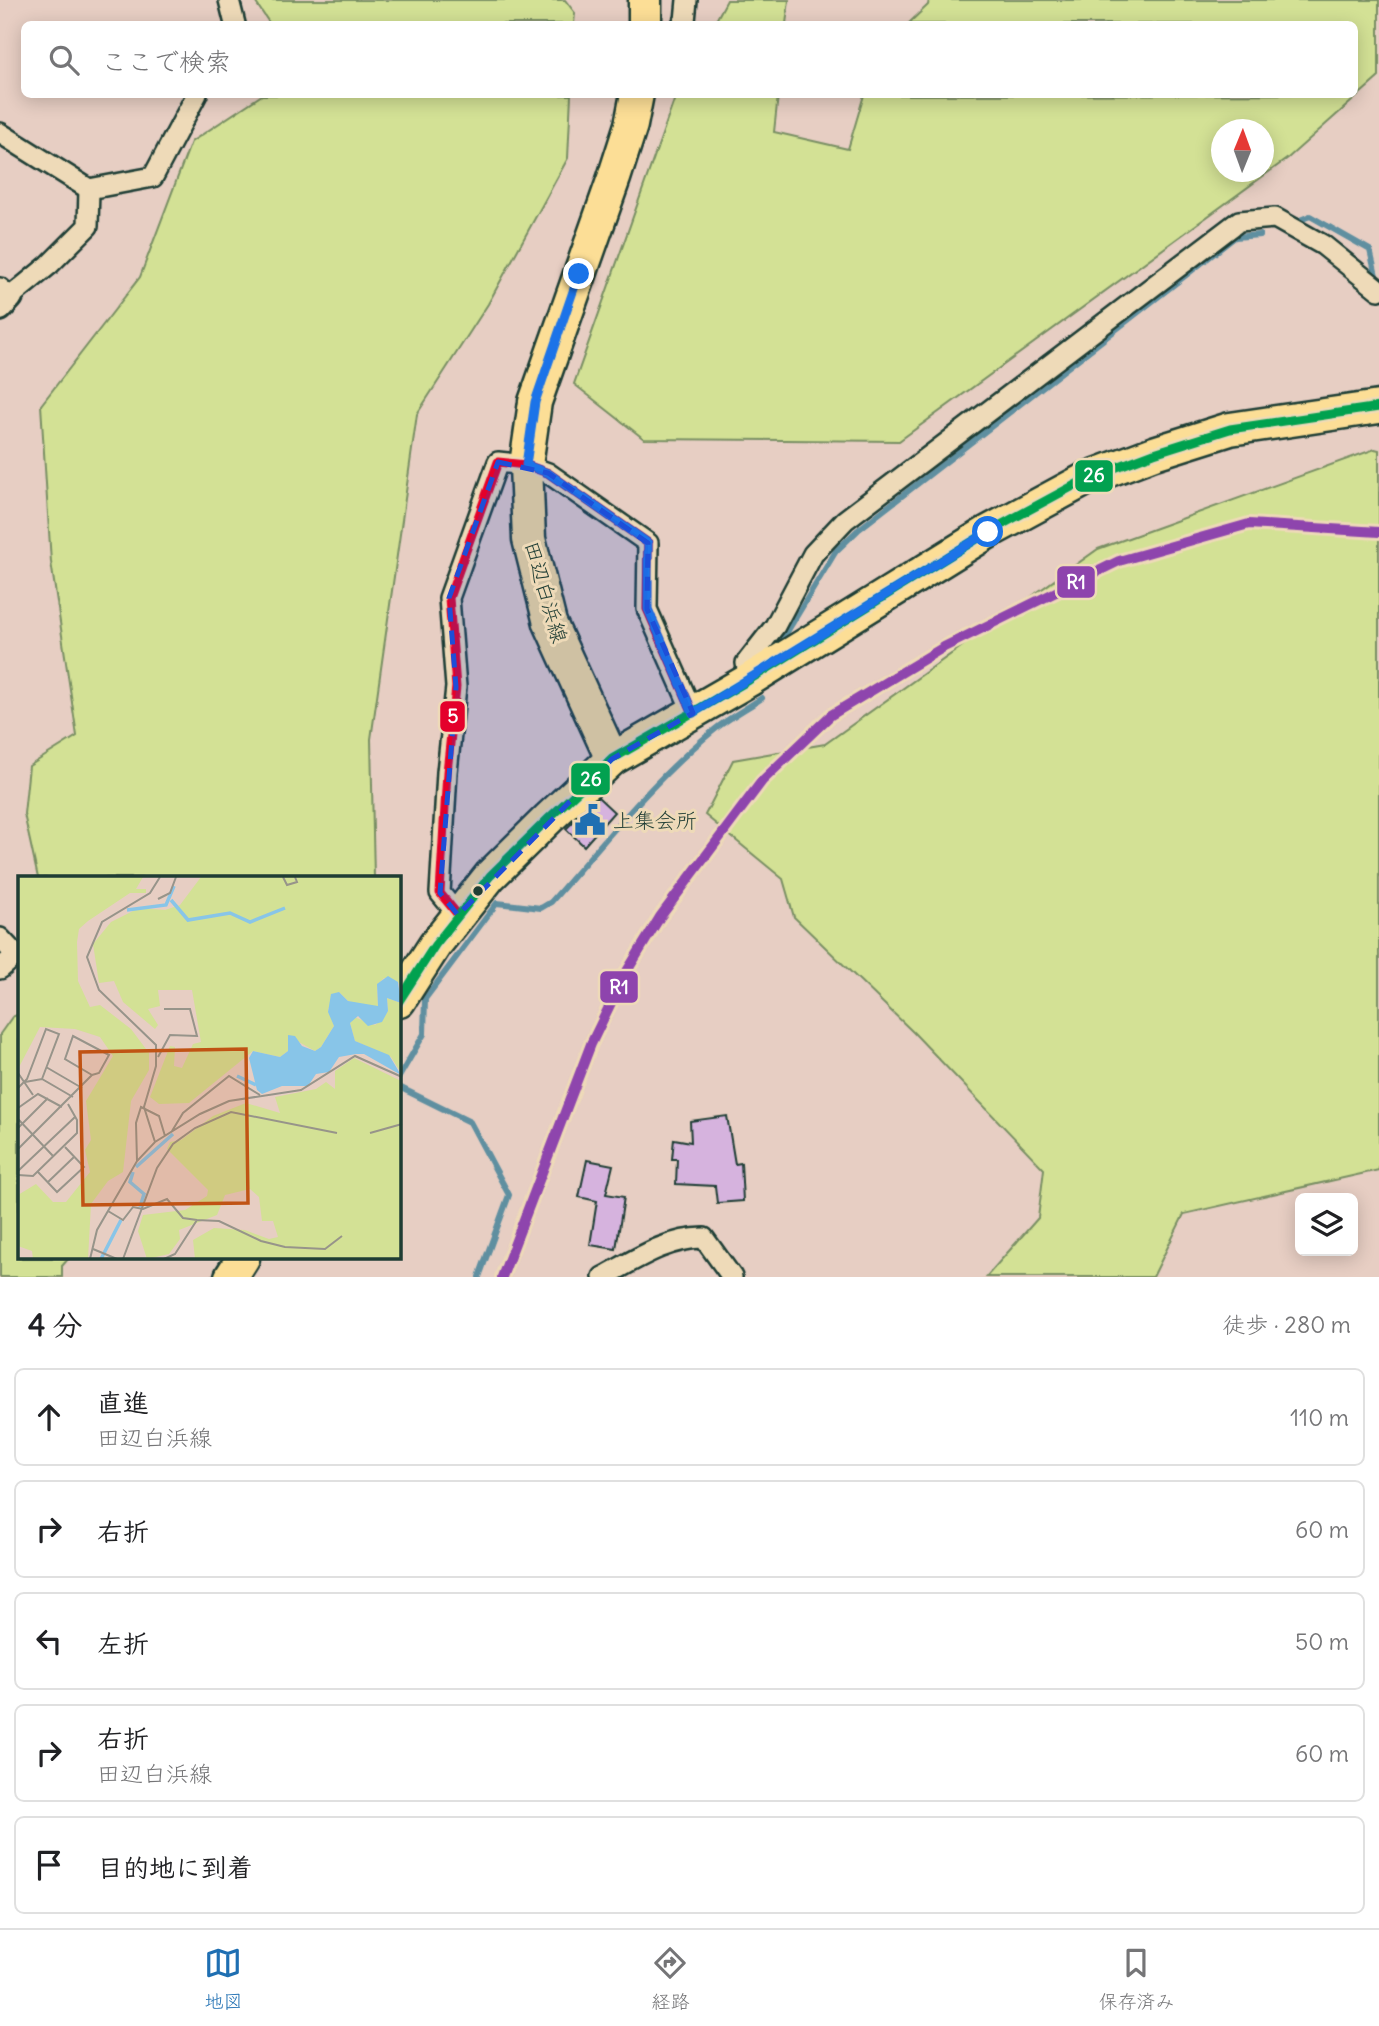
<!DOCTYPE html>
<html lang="ja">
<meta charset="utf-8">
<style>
body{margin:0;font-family:Delius,"Klee One",sans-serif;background:#f6f6f6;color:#202124}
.controls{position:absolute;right:21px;bottom:21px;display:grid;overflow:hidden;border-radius:10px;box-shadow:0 4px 18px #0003}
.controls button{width:63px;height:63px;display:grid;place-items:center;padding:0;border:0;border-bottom:2px solid #e0e0e0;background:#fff;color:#202124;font:35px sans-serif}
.compass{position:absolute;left:1211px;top:119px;width:63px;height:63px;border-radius:50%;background:#fff;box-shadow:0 4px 18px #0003;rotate:1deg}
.stop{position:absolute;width:21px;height:21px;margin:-16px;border:5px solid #1a73e8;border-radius:50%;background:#fff}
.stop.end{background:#1a73e8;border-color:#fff;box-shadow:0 2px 7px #0008}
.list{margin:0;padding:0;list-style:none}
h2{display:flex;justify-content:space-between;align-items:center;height:91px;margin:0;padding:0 28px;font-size:30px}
h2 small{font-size:23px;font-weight:400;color:#757577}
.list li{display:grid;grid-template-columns:46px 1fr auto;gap:21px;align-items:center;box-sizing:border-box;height:98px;margin:0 14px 14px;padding:0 14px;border:2px solid #e0e0e0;border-radius:10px}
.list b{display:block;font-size:26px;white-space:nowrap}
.list p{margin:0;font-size:23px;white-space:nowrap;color:#757577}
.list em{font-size:23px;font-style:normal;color:#757577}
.icon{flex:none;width:38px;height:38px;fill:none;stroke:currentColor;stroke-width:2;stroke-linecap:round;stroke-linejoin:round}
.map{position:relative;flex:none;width:1379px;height:1277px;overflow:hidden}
.search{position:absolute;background:#fff;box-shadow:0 4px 18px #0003;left:21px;right:21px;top:21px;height:77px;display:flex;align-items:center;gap:18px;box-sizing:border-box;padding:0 24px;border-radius:10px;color:#757577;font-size:26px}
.sheet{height:651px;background:#fff}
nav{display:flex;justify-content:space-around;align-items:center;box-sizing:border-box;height:98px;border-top:2px solid #e0e0e0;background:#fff;font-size:19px;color:#757577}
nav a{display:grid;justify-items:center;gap:4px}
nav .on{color:#1f6fb2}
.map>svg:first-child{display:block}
.green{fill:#d3e195;stroke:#798f64;stroke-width:2;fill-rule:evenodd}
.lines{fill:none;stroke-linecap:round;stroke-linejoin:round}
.stream{stroke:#5e8fa0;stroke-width:6}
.building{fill:#d6b3de;stroke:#1f3d34;stroke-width:2}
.minor-casing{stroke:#1f3d34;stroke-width:24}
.tertiary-casing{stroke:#1f3d34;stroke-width:30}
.primary-casing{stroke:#1f3d34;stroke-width:37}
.minor{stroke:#eedab8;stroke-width:19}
.tertiary{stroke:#eedab8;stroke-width:24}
.primary{stroke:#fcde96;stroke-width:32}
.bus-1-casing{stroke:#eedab8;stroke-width:14}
.bus-2-casing{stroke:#eedab8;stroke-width:14}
.bus-1{stroke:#e4002b;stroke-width:9}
.bus-2{stroke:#02a150;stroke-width:9}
.rail-1-casing{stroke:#eedab8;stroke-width:16}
.rail-1{stroke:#8e44ad;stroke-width:10}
.route{stroke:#1a73e8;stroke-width:9}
.marked{fill:#1d4ed8;fill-opacity:0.2;stroke:#1d4ed8;stroke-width:5;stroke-dasharray:14 9;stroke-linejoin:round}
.bus-dot{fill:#1f3d34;stroke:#eedab8;stroke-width:2.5}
.labels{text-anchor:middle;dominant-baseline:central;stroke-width:6;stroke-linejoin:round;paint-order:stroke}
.street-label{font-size:21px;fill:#1f3d34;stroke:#eedab8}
.poi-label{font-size:21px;fill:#1f3d34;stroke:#eedab8;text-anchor:start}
.inset-river{fill:none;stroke:#88c5e8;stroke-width:3.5}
.inset-road{fill:none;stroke:#97948a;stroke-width:2}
.view{fill:#c05314;fill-opacity:0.15;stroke:#c05314;stroke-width:3.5}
.inset-edge{fill:none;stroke:#1f3d34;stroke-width:3.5}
.line-badge{stroke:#eedab8;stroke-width:2.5}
.badge-label{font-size:19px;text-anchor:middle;font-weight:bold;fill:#fff}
</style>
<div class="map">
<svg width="1379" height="1277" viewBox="0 0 1379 1277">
<rect width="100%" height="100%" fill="#e7cec3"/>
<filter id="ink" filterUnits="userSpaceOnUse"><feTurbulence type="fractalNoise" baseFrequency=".0143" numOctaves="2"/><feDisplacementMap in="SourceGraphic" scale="14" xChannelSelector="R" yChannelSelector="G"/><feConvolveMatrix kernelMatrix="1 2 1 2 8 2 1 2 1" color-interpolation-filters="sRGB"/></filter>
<g filter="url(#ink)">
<g class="green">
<polygon points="254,0 565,0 575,13 574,24 270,24"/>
<polygon points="727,0 789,0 786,24 714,24"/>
<path d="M929 0H1379V77L1288 158 899 441 644 439 574 384 676 95H778L774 132 848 149 864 95 1354 94V24H908L928 5ZM1222 130H1264V172H1222Z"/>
<polygon points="262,95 571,95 568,158 488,304 417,414 371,739 374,878 38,878 24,814 29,766 77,736 51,562 41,405 140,277 191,142"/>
<polygon points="1375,449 1379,450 1379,1170 1184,1214 1153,1277 986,1277 1038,1218 1044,1169 914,1033 794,917 783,879 705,815 733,760 825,744 1098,549"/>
<polygon points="19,1014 19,1258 69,1258 62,1266 62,1277 0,1277 0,1034 12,1017"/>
</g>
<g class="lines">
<g class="stream">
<polyline points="1300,220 1310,216 1370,250 1377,280"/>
<polyline points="769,649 787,632 836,551 858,530 1235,237 1260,235"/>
<path d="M399 1077 424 1034 425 999 497 903 541 908 551 902C603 843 653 780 713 731 728 718 746 709 762 698"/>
<polyline points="399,1087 470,1122 509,1195 479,1277"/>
</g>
</g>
<g class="building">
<polygon points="598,797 614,812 584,846 566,829"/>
<polygon points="727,1116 735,1164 741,1163 743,1201 717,1203 715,1186 676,1184 677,1159 672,1159 674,1139 691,1142 690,1121"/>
<polygon points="587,1160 613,1165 606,1194 624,1197 616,1249 590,1245 597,1201 579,1197"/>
</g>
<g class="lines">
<defs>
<g id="minor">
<polyline points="229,0 235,24"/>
<polyline points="682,24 685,21 687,0"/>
<polyline points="0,133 89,189 153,177 197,94"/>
<polyline points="0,288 10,297 49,265 88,226 89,189"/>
<polyline points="749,680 746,663 775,626 813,554 845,520 1239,221 1275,218 1323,245 1379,290"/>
<polyline points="458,915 440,893 447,772 456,687 449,598 498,462 526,465 548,473 648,543 647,609 693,713"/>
<polyline points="0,938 16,955 0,969"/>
<path d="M603 1277C635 1260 667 1238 704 1238L732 1277"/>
</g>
<polyline id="tertiary" points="0,308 10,297"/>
<g id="primary">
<polyline points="645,0 645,24"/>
<polyline points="612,759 550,623 529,539 526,465 535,402 614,178 631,125 637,94"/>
<polyline points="399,1001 435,945 490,876 549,818 612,759 749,680 988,532 1088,478 1154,453 1230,429 1379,407"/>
<polyline points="231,1277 243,1258"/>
</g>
</defs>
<use href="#minor" class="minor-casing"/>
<use href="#tertiary" class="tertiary-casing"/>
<use href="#primary" class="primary-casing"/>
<use href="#minor" class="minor"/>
<use href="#tertiary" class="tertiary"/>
<use href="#primary" class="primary"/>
<defs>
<polyline id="bus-1" points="458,915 440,893 447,772 456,687 449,598 498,462 526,465 548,473 648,543 647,609 693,713"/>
<polyline id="bus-2" points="399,1001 435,945 490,876 549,818 612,759 749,680 988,532 1088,478 1154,453 1230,429 1379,407"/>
</defs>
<use href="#bus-1" class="bus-1-casing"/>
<use href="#bus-2" class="bus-2-casing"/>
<use href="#bus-1" class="bus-1"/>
<use href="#bus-2" class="bus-2"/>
<defs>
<polyline id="rail-1" points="502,1277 591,1044 624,976 660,917 762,781 831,715 944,647 1119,561 1249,524 1379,532"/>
</defs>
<use href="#rail-1" class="rail-1-casing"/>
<use href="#rail-1" class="rail-1"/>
</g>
</g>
<g class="lines" filter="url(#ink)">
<polyline class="route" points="579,274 535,402 526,465 548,473 648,543 648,609 693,713 988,532"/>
</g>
<path class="marked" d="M498 462 548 473 648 543 647 609 693 713 612 759 458 915 440 893 456 687 449 598Z"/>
<defs>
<symbol id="civic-bare" viewBox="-9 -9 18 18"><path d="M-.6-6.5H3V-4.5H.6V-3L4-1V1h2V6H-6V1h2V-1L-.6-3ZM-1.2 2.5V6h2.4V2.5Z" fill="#1f6fb2" stroke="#eedab8" stroke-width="2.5" paint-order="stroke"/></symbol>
</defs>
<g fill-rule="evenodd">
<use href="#civic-bare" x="568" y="798" width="44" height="44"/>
</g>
<circle class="bus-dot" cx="478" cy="891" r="6"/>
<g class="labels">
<g class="street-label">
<text transform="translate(546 592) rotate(74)">田辺白浜線</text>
</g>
<g class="poi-label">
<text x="613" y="820">上集会所</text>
</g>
</g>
<g transform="translate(18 876)">
<rect width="383" height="383" fill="#e7cec3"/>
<path d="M0 1H125L118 13H128V17H112L70 45 61 53 59 66 60 105 72 131 82 129 113 153 131 177V194L113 225 105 296 90 305 73 328 70 383H15L14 375 0 370V319L18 308 35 326H48L72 296 67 274 73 264 68 225 95 180 82 161 57 153 22 151 0 193ZM183 1H383V113L380 106 366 102 359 109 360 131 355 132 330 125 321 116 310 133 316 150 303 171 297 175 270 160V175L262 181 235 175 171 227 141 228 132 221 152 170 157 171 156 190 164 192 175 168 183 166 174 114H140L142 130 130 133 140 149 137 153 105 126 96 105 81 107 75 68 93 46 121 32 147 34 162 29ZM369 122 383 127V197L373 181 337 165 332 147 336 141 357 149 364 144 370 135ZM336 182 383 205V383H177L175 364 196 352 227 354 251 363 260 361 255 345H244L241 321 232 313 207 319 199 339 161 354 162 363 151 378 129 383 120 355 125 339 167 334 189 320 190 314 149 273 152 266 163 264 195 240 228 227 262 237 257 221 298 213 308 206 317 213V195Z" fill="#d3e195"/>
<path d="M370 100 380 106 383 127 369 122 370 135 364 146 350 150 340 140 332 147 337 165 371 179 383 199 346 178H338L321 181 311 196 298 198 290 210H264L244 218 239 214 231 182 235 175 262 181 270 175V159L277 160 284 170 297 175 303 171 316 150 310 136 313 118 321 116 330 125 360 130 359 108Z" fill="#88c5e8"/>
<path class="inset-river" d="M153 24 170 44 212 37 232 46 267 32M109 34 148 29 156 10M219 200 238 209M118 291 155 258M115 296 112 306 126 318 122 331M83 383 103 344"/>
<path class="inset-road" d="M265 1 269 9 279 6 277 1M140 23 152 17 158 1M140 181 152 159 179 160 172 133H146M28 191 64 212M0 197 15 219M7 206 24 203 55 221M0 212 9 203 28 153 41 158 24 203M0 232 20 218 44 231M0 243 35 280M0 252 30 222M154 255 165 237 211 200 242 219M352 257 384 248M137 266 126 231 138 190V169L81 114 69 81 84 46 132 17 142 1M0 273 74 199 81 197 91 179 55 160 47 183 74 199M119 285 118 247 123 231 141 240 147 260M0 295 57 241M20 296 39 316 66 291 47 271M0 299 15 300 59 257V244L50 228M30 306 56 281M90 335 105 344 115 331 125 333 149 323 165 342 179 344M75 373 99 383M72 383 79 354 119 285 137 266 182 238 211 225 283 214 337 180 384 201M105 383 139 292 155 268 177 252 213 236 319 257M146 383 157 378 179 344 201 345 243 365 267 371 307 373 324 360"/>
<path class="view" d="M228 173 230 327 65 329 62 176Z"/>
<rect width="383" height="383" class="inset-edge"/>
</g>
<g class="line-badge">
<rect x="1074" y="459" width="40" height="34" rx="7" fill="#02a150"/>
<rect x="1056" y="565" width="40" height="34" rx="7" fill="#8e44ad"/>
<rect x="439" y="700" width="27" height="33" rx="7" fill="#e4002b"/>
<rect x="570" y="762" width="41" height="34" rx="7" fill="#02a150"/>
<rect x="599" y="970" width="40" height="34" rx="7" fill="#8e44ad"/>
</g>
<g class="badge-label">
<text x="1094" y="482">26</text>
<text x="1076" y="589">R1</text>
<text x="453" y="723">5</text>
<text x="591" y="786">26</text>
<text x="619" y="994">R1</text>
</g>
</svg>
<div class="controls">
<button><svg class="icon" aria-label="layers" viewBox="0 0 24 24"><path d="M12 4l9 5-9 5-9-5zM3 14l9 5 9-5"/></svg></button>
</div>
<svg class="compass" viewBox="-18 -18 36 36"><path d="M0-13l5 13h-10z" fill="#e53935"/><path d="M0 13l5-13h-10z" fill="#757577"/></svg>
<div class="stop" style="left:988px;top:532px"></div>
<div class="stop end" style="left:579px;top:274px"></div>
<div class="search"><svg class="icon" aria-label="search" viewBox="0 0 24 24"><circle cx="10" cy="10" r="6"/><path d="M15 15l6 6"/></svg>ここで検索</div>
</div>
<section class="sheet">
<h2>4 分<small>徒歩 · 280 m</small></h2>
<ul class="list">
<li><svg class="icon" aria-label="ahead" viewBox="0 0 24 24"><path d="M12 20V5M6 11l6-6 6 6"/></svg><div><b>直進</b><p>田辺白浜線</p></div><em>110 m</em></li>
<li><svg class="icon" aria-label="right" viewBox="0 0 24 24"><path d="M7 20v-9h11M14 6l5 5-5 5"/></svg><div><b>右折</b></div><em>60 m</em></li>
<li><svg class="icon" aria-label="left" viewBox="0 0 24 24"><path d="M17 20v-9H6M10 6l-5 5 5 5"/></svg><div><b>左折</b></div><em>50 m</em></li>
<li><svg class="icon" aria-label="right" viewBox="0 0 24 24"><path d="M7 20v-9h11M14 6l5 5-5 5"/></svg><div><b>右折</b><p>田辺白浜線</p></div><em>60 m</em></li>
<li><svg class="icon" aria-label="arrive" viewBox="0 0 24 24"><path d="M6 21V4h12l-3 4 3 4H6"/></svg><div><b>目的地に到着</b></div></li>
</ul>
</section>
<nav>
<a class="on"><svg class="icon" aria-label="map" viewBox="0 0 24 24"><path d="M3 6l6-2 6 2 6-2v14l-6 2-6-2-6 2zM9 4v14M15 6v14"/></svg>地図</a>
<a><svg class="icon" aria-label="directions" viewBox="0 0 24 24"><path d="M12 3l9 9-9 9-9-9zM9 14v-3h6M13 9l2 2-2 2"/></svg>経路</a>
<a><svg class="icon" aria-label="saved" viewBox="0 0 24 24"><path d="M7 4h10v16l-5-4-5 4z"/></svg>保存済み</a>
</nav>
